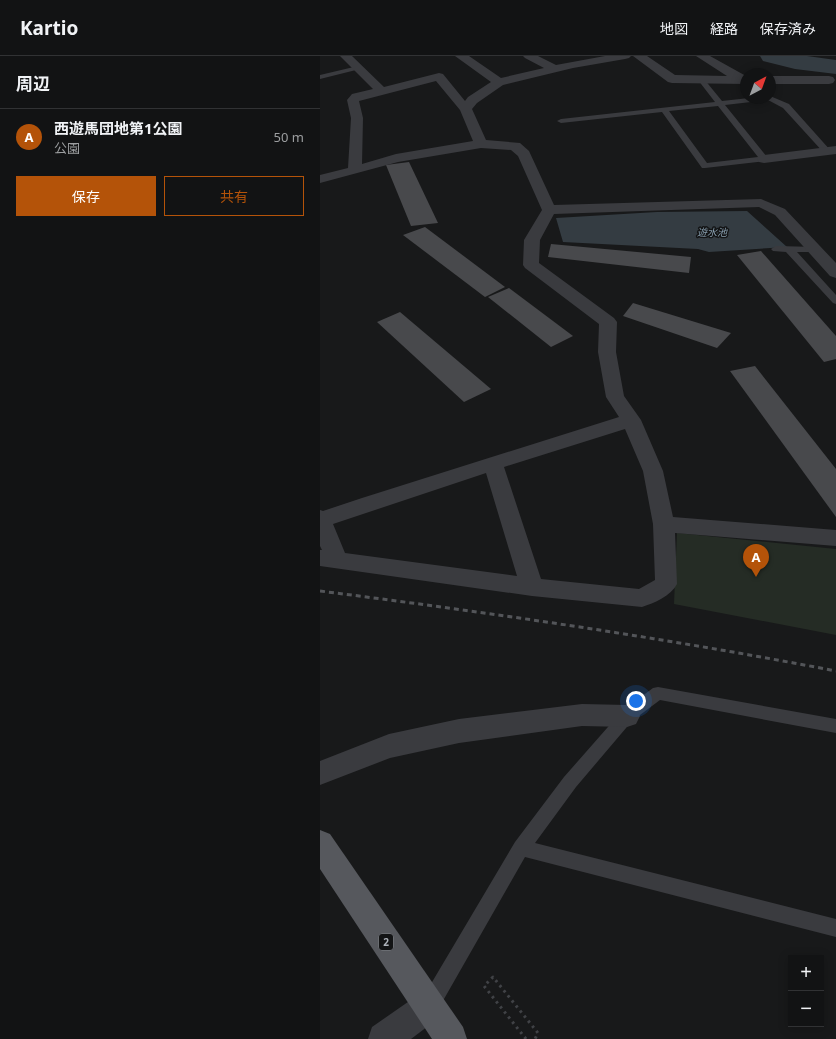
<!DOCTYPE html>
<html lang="ja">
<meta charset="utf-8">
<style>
body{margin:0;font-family:"Noto Sans","Noto Sans JP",sans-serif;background:#1b1c1d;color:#f1f3f6}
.controls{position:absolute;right:12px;bottom:12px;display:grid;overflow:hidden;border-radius:0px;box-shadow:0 2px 10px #0003}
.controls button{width:36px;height:36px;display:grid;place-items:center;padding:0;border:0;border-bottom:1px solid #313234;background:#121314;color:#f1f3f6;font:20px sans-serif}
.compass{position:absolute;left:420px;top:12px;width:36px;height:36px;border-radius:50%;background:#121314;box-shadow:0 2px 10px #0003;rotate:41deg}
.you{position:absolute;left:316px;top:645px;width:14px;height:14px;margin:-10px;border:3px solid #fff;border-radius:50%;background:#1a73e8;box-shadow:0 0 0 6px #1a73e833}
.badge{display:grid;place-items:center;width:26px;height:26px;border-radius:50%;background:#b45309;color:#fff;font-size:13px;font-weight:700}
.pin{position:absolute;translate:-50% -33px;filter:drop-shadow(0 1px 2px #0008)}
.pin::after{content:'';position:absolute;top:21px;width:14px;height:12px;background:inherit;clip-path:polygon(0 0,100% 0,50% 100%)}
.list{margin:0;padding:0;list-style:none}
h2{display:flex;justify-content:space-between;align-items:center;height:52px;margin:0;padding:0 16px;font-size:17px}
h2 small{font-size:13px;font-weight:400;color:#9c9ea0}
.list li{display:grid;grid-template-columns:26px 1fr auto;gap:12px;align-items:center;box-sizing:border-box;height:56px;padding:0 16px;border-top:1px solid #313234}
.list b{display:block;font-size:15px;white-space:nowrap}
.list p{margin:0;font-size:13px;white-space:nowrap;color:#9c9ea0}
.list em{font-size:13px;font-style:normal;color:#9c9ea0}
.actions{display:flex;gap:8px;padding:12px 16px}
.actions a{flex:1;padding:9px 0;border:1px solid #b45309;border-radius:0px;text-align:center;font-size:14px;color:#b45309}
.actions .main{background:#b45309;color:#fff}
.map{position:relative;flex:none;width:516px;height:983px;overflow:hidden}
header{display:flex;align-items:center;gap:24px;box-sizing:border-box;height:56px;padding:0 20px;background:#121314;border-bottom:1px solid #313234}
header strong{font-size:19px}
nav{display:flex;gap:22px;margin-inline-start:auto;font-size:14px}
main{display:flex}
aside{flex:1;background:#121314}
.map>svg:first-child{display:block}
.green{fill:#252c25}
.water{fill:#343c42}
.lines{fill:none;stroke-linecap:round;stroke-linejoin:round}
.river{fill:#343c42;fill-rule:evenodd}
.building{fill:#48494c}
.path{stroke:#404246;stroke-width:3;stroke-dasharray:2.5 4;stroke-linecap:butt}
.service{fill:#3a3b3f;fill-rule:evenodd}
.minor{fill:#3a3b3f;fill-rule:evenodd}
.primary{fill:#56585d;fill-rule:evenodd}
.rail{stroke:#535559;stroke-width:3;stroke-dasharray:5 4;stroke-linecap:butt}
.labels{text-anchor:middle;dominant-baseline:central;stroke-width:3;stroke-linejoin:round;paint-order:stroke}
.far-water-label{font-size:10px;font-style:italic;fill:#889faf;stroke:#131415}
.shield{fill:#131415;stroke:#7e8287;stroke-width:1}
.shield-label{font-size:10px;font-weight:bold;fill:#acb1b8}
</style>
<header>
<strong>Kartio</strong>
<nav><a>地図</a><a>経路</a><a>保存済み</a></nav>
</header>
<main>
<aside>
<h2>周辺<small></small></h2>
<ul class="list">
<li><span class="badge">A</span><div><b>西遊馬団地第1公園</b><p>公園</p></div><em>50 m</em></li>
</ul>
<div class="actions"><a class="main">保存</a><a>共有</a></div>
</aside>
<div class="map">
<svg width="516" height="983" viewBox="0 0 516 983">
<rect width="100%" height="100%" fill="#18191a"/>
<polygon class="green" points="357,477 516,493 516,579 354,548"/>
<polygon class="water" points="427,155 467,191 389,196 378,193 243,186 236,162 337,156"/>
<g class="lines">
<polygon class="river" points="440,0 487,0 516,4 516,18 475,13 443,5"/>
</g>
<g class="building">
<polygon points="89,106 118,167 91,170 66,109"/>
<polygon points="105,171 185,231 165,241 83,179"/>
<polygon points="231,188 371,201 369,217 228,201"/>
<polygon points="441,195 516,280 516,303 504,306 417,199"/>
<polygon points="189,232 253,280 231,291 168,241"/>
<polygon points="313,247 411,277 397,292 303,260"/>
<polygon points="80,256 171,333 144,346 57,266"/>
<polygon points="435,310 516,413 516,461 410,315"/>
</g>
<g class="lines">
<polyline class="path" points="206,983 164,930 173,921 218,977 215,983"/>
<g class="service">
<polygon points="38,10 40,11 40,13 0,23 0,19"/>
<path d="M382 22 384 23 402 45 429 42H450V40L469 48 511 95 507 97H504L463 52 448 44 405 49 447 101V105L385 112H382L342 56 241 67 237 65 241 63 395 46 378 24ZM398 50 438 101 387 107 349 55Z"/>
<polygon points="456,190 497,191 499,193 494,196 477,196 516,239 516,248 513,247 466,196 453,195 451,193"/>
<polygon points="338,631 516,663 516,677 340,644 312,665 256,731 215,787 516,863 516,881 205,801 116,957 109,959 102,957 100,950 102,943 195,786 244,721 302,655 333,632"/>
</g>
<g class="minor">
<path d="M20 0H32L64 31 119 17 123 18 145 45 148 41 171 26 135 0H149L181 22 224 12 205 2 203 0H218L236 9 285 0H311L309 2 305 3 253 12 183 29 157 47 152 53 166 84 200 87 209 95 234 149 441 143 465 153 516 207V222L510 220 455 159 439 151 234 158 220 184 219 207 294 262 297 266 296 296 304 340 321 364 343 415 353 461 516 474V490L355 477 357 528C351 540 334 547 322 551L212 540 0 510V494H2L0 490V454L3 455 42 442 299 361 286 341 278 296 279 268 205 212 203 209 204 184 222 154 198 100 191 94 161 92 78 106 0 127V119L28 112 31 62 27 44 32 38 53 33ZM116 25 140 54 153 85 76 98 42 108 43 62 39 45ZM305 373 323 415 333 468 335 524 319 533 221 523 184 411ZM166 417 197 520 25 497 13 468Z"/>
<polygon points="313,0 327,0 355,19 407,20 376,0 390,0 426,20 426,28 352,27 348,26"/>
<polygon points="450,20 509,20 513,21 515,24 513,27 509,28 450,28"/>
<polygon points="516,90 516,98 444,107 439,106 437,103 439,100 444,99"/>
<polygon points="262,648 307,649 316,652 320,660 316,668 307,671 262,670 139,687 70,702 0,729 0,705 69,678 139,663"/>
<polygon points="109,934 120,939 125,950 120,961 91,983 48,983 52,971 98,939"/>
</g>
<polygon class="primary" points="0,774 10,778 143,971 147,983 112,983 0,813"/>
<path class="rail" d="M0 535C173 557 345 582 516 615"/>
</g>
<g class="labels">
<g class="far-water-label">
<text x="392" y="176">遊水池</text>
</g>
<rect class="shield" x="59" y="878" width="14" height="16" rx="3"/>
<g class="shield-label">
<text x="66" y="886">2</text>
</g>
</g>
</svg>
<div class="controls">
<button>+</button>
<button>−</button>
</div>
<svg class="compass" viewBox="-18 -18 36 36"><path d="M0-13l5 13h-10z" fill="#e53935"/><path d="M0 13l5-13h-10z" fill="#9c9ea0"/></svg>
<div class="you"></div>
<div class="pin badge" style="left:436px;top:521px">A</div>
</div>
</main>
